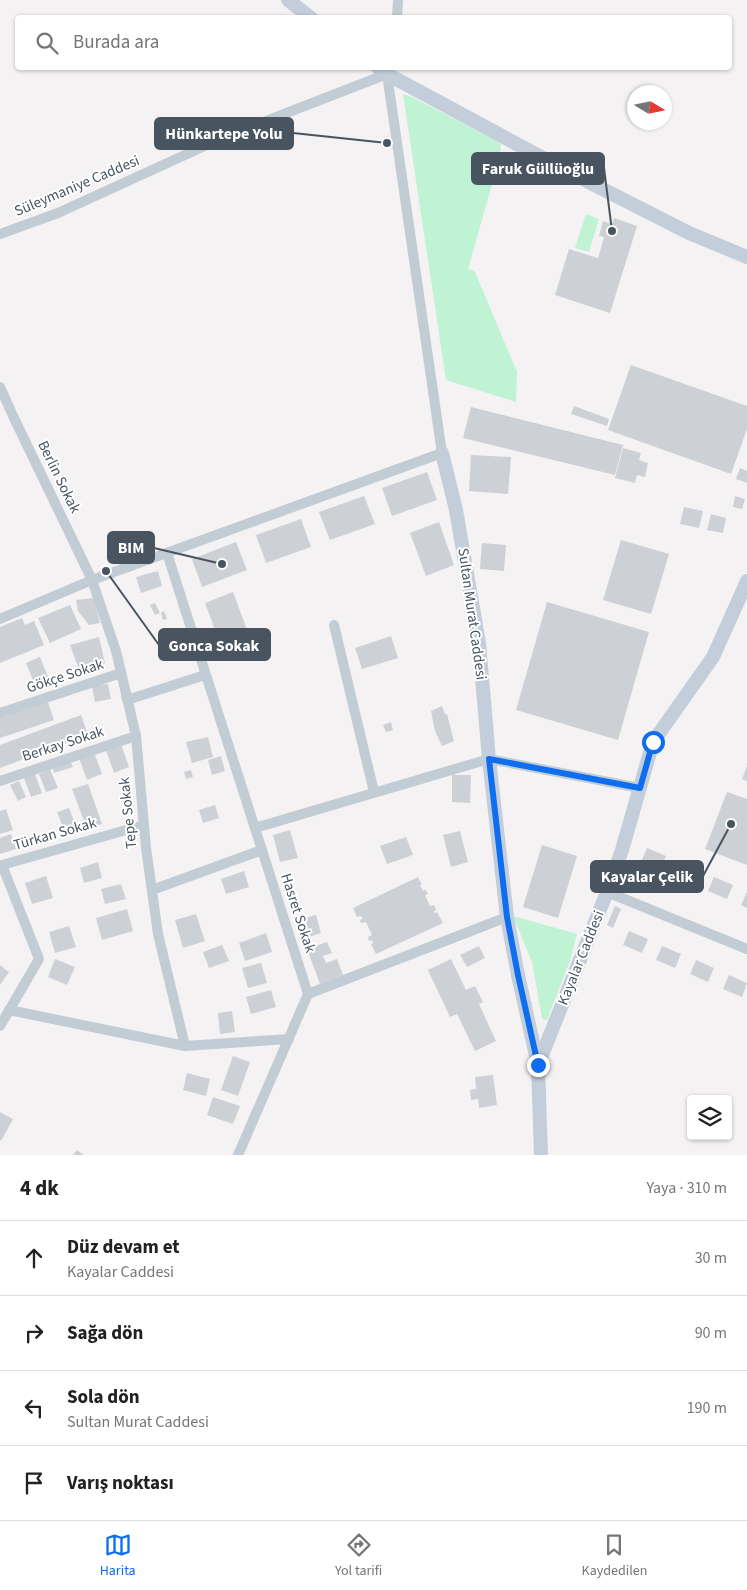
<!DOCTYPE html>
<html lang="tr">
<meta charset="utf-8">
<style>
body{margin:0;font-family:"Source Sans 3",sans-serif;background:#f2f2f2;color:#222}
.controls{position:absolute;right:15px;bottom:15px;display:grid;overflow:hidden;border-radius:5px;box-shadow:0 1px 4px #0004}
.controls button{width:45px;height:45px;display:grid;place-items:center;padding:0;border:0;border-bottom:1px solid #e0e0e0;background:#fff;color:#222;font:25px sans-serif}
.compass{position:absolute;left:627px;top:85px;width:45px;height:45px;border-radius:50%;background:#fff;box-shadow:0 1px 4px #0004;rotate:100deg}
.stop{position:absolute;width:15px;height:15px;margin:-11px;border:4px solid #0f6df0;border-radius:50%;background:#fff}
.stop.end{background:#0f6df0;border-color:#fff;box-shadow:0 1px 5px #0008}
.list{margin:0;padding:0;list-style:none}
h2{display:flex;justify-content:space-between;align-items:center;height:65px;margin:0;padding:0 20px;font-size:21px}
h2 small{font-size:16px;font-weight:400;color:#767676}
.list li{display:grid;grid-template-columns:32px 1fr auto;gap:15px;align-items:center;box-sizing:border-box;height:75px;padding:0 20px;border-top:1px solid #e0e0e0}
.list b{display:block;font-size:19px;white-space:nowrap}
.list p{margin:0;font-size:16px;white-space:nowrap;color:#767676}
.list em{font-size:16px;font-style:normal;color:#767676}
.icon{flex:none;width:28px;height:28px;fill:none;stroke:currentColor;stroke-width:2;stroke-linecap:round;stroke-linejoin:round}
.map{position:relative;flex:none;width:747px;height:1155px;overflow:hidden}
.search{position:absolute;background:#fff;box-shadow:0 1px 4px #0004;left:15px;right:15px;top:15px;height:55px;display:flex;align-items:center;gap:12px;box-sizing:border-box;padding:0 18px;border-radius:5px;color:#767676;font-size:19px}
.sheet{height:365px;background:#fff}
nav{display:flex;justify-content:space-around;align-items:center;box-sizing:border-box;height:70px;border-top:1px solid #e0e0e0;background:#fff;font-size:14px;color:#767676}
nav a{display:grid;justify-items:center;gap:2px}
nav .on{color:#0f6df0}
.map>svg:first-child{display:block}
.green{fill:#bff3d4}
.building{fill:#cdd1d6}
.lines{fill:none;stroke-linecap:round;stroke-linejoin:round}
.street{stroke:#c2ccd4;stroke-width:10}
.secondary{stroke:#c4cedb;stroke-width:14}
.route{stroke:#0f6df0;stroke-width:6}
.labels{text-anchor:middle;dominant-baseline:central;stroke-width:4;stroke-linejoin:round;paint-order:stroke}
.street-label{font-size:15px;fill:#485561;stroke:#fff}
.leader{fill:none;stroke:#485561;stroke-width:2}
.callout-dot{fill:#485561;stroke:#fff;stroke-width:2}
.callout{fill:#485561;stroke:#485561;stroke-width:2}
.callout-label{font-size:16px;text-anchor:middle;font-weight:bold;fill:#fff}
</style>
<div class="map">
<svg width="747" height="1155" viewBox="0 0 747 1155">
<rect width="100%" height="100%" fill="#f4f2f2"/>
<g class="green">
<polygon points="403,94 410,96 501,143 500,156 468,269 475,272 517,372 516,402 446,380"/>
<polygon points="586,214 599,219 589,252 575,248"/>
<polygon points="513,916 577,934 571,958 547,1020 544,1020 542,1018 532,962"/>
</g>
<g class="building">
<polygon points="614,218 637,226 610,313 555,295 569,249 598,258 604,237 599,236 603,221 612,224"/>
<polygon points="631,365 747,406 747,429 731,474 608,430"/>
<polygon points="574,406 609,419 607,426 571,414"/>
<polygon points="471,407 623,445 615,475 463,438"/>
<polygon points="623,448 641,453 639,460 648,463 645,477 637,475 635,483 615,478"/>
<polygon points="471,455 511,457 508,494 469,491"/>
<polygon points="740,468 747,471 747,483 736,479"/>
<polygon points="427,472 437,500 392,516 382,488"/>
<polygon points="364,496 375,524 330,540 319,512"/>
<polygon points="735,496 745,499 742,509 733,507"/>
<polygon points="684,507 703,511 699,528 680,524"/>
<polygon points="711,514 726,518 723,533 707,530"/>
<polygon points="301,519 311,547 266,563 256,535"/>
<polygon points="439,522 454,565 426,576 410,533"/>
<polygon points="621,540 669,554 651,614 603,600"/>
<polygon points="236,542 247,570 202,587 192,559"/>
<polygon points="482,543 506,545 504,571 480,569"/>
<polygon points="158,571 162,586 141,593 136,577"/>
<polygon points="233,592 249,635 221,646 205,603"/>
<polygon points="94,598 100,623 89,625 78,611 76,600"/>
<polygon points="547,602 649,632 618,740 516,710"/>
<polygon points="155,603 160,613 155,615 150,605"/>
<polygon points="70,605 81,629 50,643 38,618"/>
<polygon points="164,611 167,619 163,620 161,613"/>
<polygon points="22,618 25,625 34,621 44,645 0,663 0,627"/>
<polygon points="391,636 398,658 362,669 355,648"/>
<polygon points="99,637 105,663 80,672 70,645"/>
<polygon points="40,657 51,684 37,690 26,663"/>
<polygon points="108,684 111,699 95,702 92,686"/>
<polygon points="48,702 54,720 0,738 0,718"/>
<polygon points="442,706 445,714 447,714 454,741 442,746 435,731 431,711"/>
<polygon points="81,715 88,735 0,768 0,745"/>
<polygon points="391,722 393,730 386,732 383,725"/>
<polygon points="208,737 213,757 192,763 186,742"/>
<polygon points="121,744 129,767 114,773 106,750"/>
<polygon points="94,752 102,774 87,780 79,758"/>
<polygon points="221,756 225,771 212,775 208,760"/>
<polygon points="70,760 73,767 54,773 52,766"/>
<polygon points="747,766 747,781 742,779"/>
<polygon points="50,769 58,788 46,792 39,774"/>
<polygon points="191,770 193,777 186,779 184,772"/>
<polygon points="35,774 42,793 31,797 24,778"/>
<polygon points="452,775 471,775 470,803 452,802"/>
<polygon points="19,781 26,797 18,801 10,785"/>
<polygon points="88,784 102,824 87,829 72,789"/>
<polygon points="727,792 747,799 747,865 705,849"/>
<polygon points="215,805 219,818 203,823 199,810"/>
<polygon points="69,808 78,831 66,835 57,812"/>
<polygon points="6,809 13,830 0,834 0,811"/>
<polygon points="290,830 298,858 280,862 273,835"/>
<polygon points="460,831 468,862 451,867 443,835"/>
<polygon points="11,834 16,849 0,854 0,838"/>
<polygon points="406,837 413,855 387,864 380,846"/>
<polygon points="542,845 577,856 558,918 523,907"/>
<polygon points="647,848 666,856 660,870 641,862"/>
<polygon points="98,862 102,878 84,883 80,868"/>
<polygon points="244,871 249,887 226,894 221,879"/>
<polygon points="46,876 53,898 32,904 25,883"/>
<polygon points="418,877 422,885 420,885 423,891 425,889 428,894 425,895 430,906 434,905 436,910 434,911 435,913 437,912 443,923 376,954 371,944 373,943 372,940 369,941 368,937 372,935 366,922 361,923 360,920 363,919 361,916 357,917 353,908"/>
<polygon points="714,877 733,885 727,899 708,891"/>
<polygon points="121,884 126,899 105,904 101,889"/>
<polygon points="747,892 747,908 741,905"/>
<polygon points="615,906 621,909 613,928 607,925"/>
<polygon points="127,909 133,931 102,940 96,918"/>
<polygon points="196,914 205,941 183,948 175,920"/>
<polygon points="316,915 321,933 303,939 297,920"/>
<polygon points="69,926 76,947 55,953 49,932"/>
<polygon points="629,931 648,939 642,953 623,945"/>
<polygon points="266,933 272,952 245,961 239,943"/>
<polygon points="327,942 332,953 323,956 326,963 337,959 343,975 320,984 307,949"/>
<polygon points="222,945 229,961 209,968 203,952"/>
<polygon points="479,946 485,958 467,967 460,955"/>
<polygon points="662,946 681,954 675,968 656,960"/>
<polygon points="55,959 75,967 67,985 48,977"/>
<polygon points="451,959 466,990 475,986 483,1002 479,1004 496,1041 475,1051 457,1014 450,1017 428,970"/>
<polygon points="696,960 714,968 708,982 690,974"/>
<polygon points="261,963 267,983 248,988 242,968"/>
<polygon points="0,965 9,972 0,985"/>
<polygon points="729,975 747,983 742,997 723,989"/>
<polygon points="271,990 276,1007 251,1014 246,997"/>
<polygon points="232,1011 235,1032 220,1034 218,1013"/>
<polygon points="233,1056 250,1062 238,1096 221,1090"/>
<polygon points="187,1073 210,1079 206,1096 183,1090"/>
<polygon points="493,1075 497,1105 479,1108 478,1099 471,1100 470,1090 476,1089 475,1077"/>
<polygon points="213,1097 240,1106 233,1124 207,1115"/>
<polygon points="0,1112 13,1119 1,1141 0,1140"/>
<polygon points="77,1150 84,1155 73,1155"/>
</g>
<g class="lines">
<g class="street">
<polyline points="397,18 398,0"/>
<polyline points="0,234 58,213 222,138 387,74"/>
<polyline points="0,387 14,418 92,580 116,651 136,736 146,848 158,934 185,1046"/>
<polyline points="167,553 308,994 238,1155"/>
<polyline points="0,619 92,580 442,453 387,74 388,70"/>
<polyline points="334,625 374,792"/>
<polyline points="126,694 127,700 205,675"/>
<polyline points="0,713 121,673 122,678"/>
<polyline points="0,781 136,736"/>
<polyline points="255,828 489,759 640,788"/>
<polyline points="152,890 262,850"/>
<polyline points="607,892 747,949"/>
<polyline points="308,994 507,917"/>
<polyline points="9,1010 185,1046 289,1039"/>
<polyline points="0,1026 39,959 2,865 144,825"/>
</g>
<g class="secondary">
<polyline points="288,0 311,18"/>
<polyline points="378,68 387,74 567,171 689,233 747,257"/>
<polyline points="442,453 456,510 479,643 489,759 507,917 518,975 538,1065 541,1155"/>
<polyline points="538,1065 607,892 622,850 653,742 713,657 747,581"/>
</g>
</g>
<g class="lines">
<polyline class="route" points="538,1065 518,975 507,917 489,759 640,788 653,742"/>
</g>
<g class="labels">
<g class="street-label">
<text transform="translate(77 186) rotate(-23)">Süleymaniye Caddesi</text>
<text transform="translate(59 477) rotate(64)">Berlin Sokak</text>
<text transform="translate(472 614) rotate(82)">Sultan Murat Caddesi</text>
<text transform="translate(65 676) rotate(-18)">Gökçe Sokak</text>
<text transform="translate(63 744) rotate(-18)">Berkay Sokak</text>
<text transform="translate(128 813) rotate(-96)">Tepe Sokak</text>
<text transform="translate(55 834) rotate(-16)">Türkan Sokak</text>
<text transform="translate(298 913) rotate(72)">Hasret Sokak</text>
<text transform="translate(581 958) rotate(-68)">Kayalar Caddesi</text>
</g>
</g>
<path class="leader" d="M387 143L293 133M612 231L604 168M222 564L154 548M106 571L159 645M731 824L703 876"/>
<g class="callout-dot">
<circle cx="387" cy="143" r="5"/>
<circle cx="612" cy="231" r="5"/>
<circle cx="222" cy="564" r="5"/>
<circle cx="106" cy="571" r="5"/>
<circle cx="731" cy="824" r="5"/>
</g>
<g class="callout">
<rect x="155" y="118" width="138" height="31" rx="5"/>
<rect x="472" y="153" width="132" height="31" rx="5"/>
<rect x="108" y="532" width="46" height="31" rx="5"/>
<rect x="159" y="629" width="111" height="31" rx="5"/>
<rect x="591" y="861" width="112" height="31" rx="5"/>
</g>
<g class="callout-label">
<text x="224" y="139">Hünkartepe Yolu</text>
<text x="538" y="174">Faruk Güllüoğlu</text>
<text x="131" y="553">BIM</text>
<text x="214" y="651">Gonca Sokak</text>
<text x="647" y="882">Kayalar Çelik</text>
</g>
</svg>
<div class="controls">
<button><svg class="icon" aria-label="layers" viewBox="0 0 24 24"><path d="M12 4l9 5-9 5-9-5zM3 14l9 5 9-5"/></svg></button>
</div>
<svg class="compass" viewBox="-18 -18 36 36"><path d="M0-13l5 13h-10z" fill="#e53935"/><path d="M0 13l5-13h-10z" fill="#767676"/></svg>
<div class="stop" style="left:653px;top:742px"></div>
<div class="stop end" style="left:538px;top:1065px"></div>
<div class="search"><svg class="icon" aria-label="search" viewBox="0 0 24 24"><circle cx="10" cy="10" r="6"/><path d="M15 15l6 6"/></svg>Burada ara</div>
</div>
<section class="sheet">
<h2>4 dk<small>Yaya · 310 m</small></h2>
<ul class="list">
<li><svg class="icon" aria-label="ahead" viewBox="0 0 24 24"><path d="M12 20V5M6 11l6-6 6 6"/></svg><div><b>Düz devam et</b><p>Kayalar Caddesi</p></div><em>30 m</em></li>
<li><svg class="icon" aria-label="right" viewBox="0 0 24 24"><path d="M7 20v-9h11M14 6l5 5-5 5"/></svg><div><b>Sağa dön</b></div><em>90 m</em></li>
<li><svg class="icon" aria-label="left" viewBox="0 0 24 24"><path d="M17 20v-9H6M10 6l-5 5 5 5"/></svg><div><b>Sola dön</b><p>Sultan Murat Caddesi</p></div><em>190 m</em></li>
<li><svg class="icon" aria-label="arrive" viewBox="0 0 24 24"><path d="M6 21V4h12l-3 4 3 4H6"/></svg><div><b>Varış noktası</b></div></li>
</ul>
</section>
<nav>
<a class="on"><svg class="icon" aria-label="map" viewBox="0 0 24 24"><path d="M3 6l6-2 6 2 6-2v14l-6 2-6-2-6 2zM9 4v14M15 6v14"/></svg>Harita</a>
<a><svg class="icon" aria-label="directions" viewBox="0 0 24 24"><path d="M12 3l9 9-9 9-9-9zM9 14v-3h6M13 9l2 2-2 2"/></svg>Yol tarifi</a>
<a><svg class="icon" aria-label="saved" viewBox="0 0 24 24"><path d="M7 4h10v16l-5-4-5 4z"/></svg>Kaydedilen</a>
</nav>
